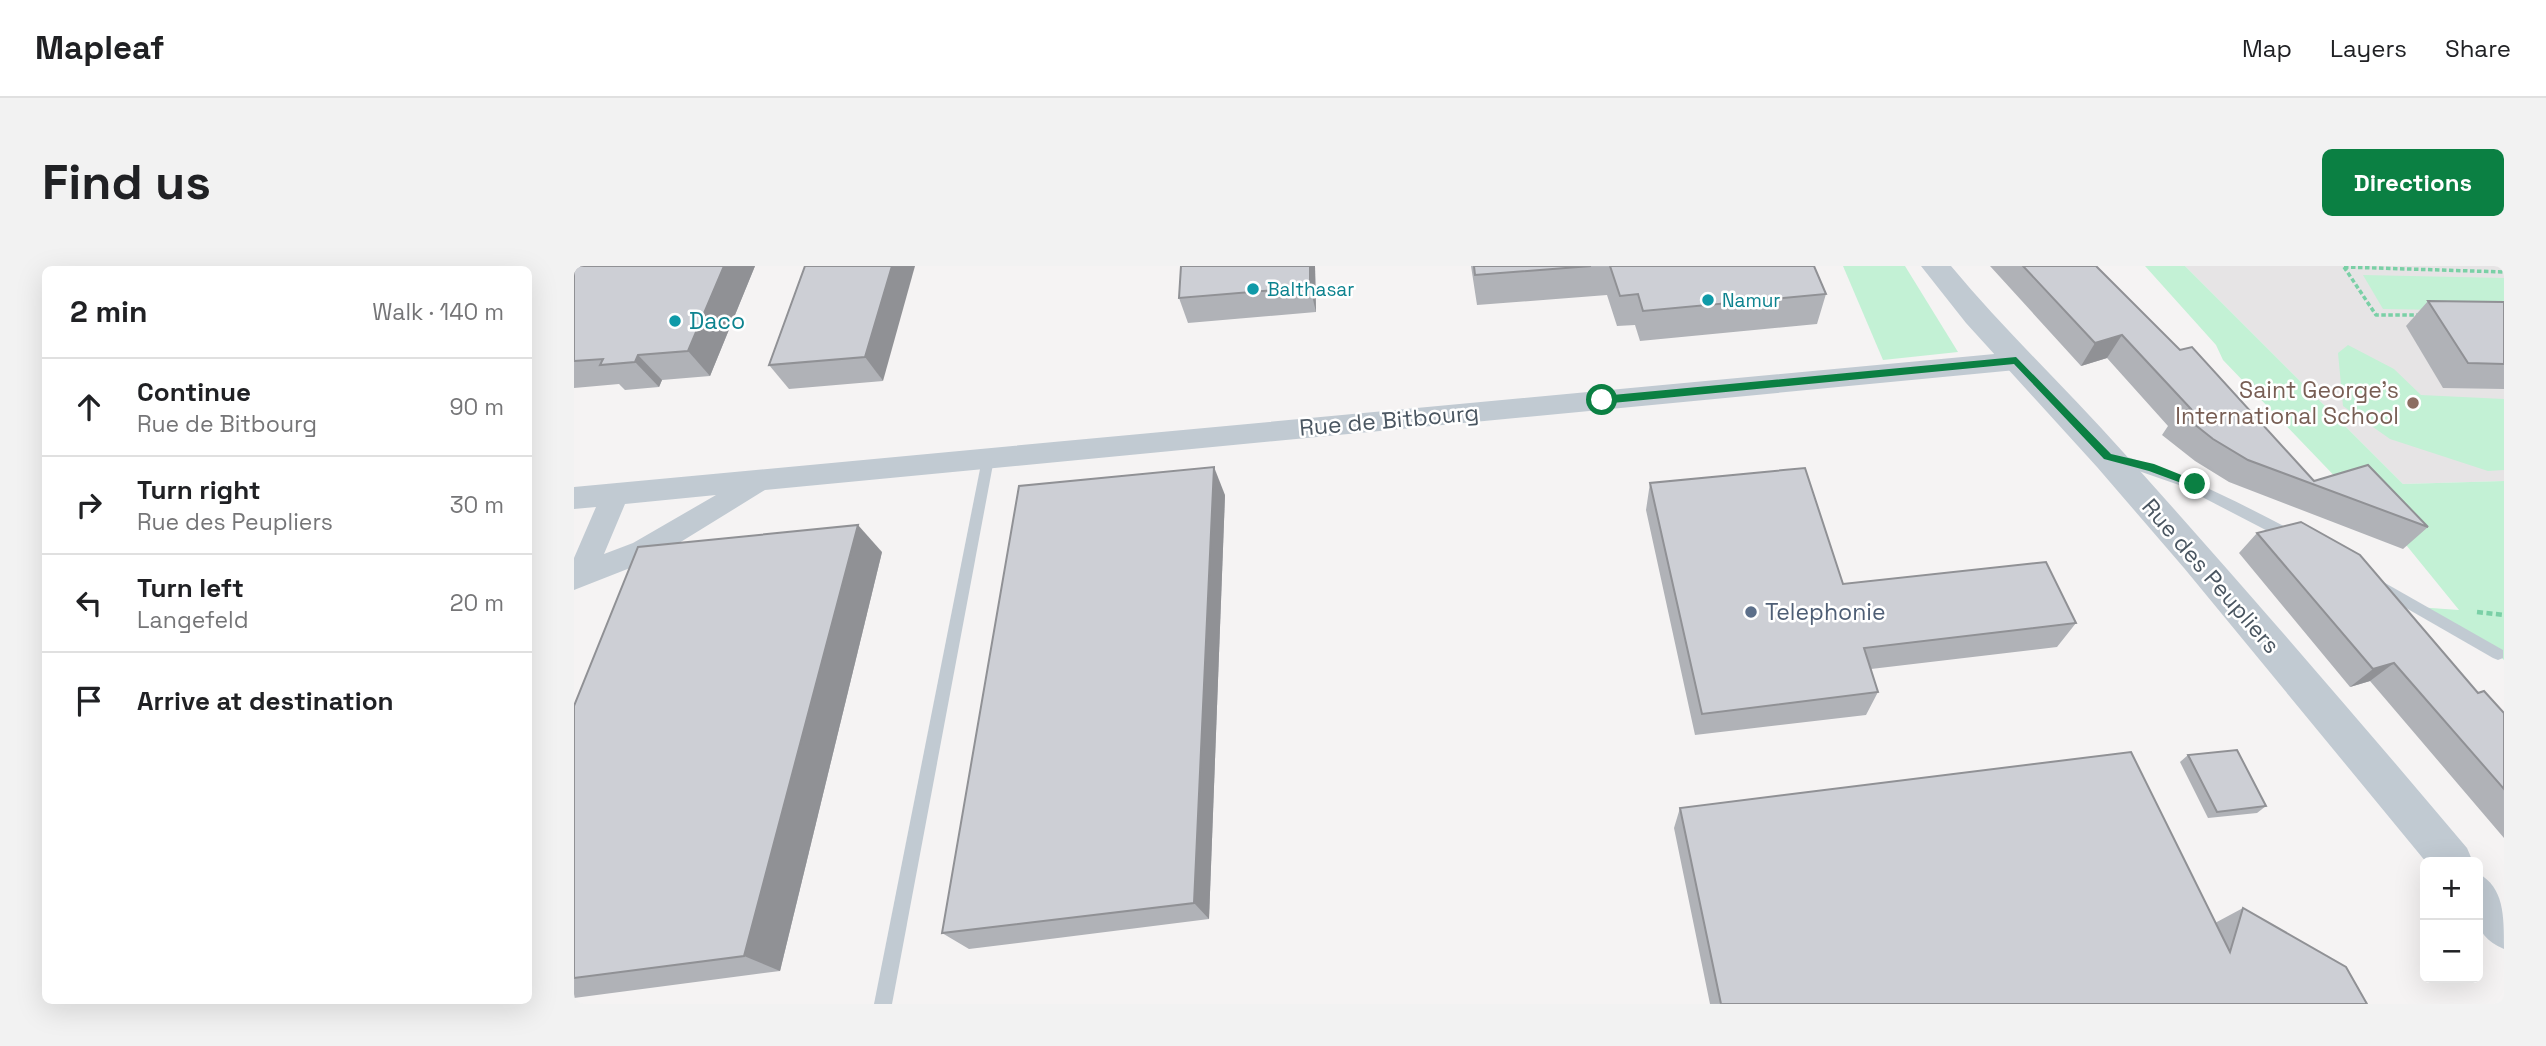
<!DOCTYPE html>
<meta charset="utf-8">
<style>
body{margin:0;font-family:"Space Grotesk",sans-serif;background:#f2f2f2;color:#202124}
.controls{position:absolute;right:21px;bottom:21px;display:grid;overflow:hidden;border-radius:10px;box-shadow:0 7px 28px #0002}
.controls button{width:63px;height:63px;display:grid;place-items:center;padding:0;border:0;border-bottom:2px solid #e0e0e0;background:#fff;color:#202124;font:35px sans-serif}
.stop{position:absolute;width:21px;height:21px;margin:-16px;border:5px solid #0b8043;border-radius:50%;background:#fff}
.stop.end{background:#0b8043;border-color:#fff;box-shadow:0 2px 7px #0008}
.list{margin:0;padding:0;list-style:none}
h2{display:flex;justify-content:space-between;align-items:center;height:91px;margin:0;padding:0 28px;font-size:30px}
h2 small{font-size:23px;font-weight:400;color:#757577}
.list li{display:grid;grid-template-columns:46px 1fr auto;gap:21px;align-items:center;box-sizing:border-box;height:98px;padding:0 28px;border-top:2px solid #e0e0e0}
.list b{display:block;font-size:26px;white-space:nowrap}
.list p{margin:0;font-size:23px;white-space:nowrap;color:#757577}
.list em{font-size:23px;font-style:normal;color:#757577}
.icon{flex:none;width:38px;height:38px;fill:none;stroke:currentColor;stroke-width:2;stroke-linecap:round;stroke-linejoin:round}
.map{position:relative;flex:none;width:1930px;height:738px;overflow:hidden;border-radius:10px}
header{display:flex;align-items:center;gap:42px;box-sizing:border-box;height:98px;padding:0 35px;background:#fff;border-bottom:2px solid #e0e0e0}
header strong{font-size:33px}
nav{display:flex;gap:38px;margin-inline-start:auto;font-size:24px}
.intro{display:flex;align-items:center;justify-content:space-between;box-sizing:border-box;height:168px;padding:0 42px}
h1{margin:0;font-size:49px}
.button{padding:18px 32px;border-radius:10px;background:#0b8043;color:#fff;font-size:24px;font-weight:700}
main{display:flex;gap:42px;padding:0 42px}
aside{flex:1;background:#fff;border-radius:10px;box-shadow:0 7px 28px #0002}
.map>svg:first-child{display:block}
.education{fill:#e6e4e5}
.green{fill:#c3f1d5}
.lines{fill:none;stroke-linecap:round;stroke-linejoin:round}
.path-far1{stroke:#7ad0a6;stroke-width:3.5;stroke-dasharray:4.5 2.5;stroke-linecap:butt}
.path{stroke:#7ad0a6;stroke-width:4.5;stroke-dasharray:6 3.5;stroke-linecap:butt}
.service{fill:#c1cad2;fill-rule:evenodd}
.minor{fill:#c1cad2;fill-rule:evenodd}
.tertiary{fill:#c1cad2;fill-rule:evenodd}
.wall{fill:#b0b2b7}
.shaded-wall{fill:#909195}
.building{fill:#cdcfd5;stroke:#909195;stroke-width:2}
.route{fill:#0b8043}
.culture-dot{fill:#0f9aa8;stroke:#fff;stroke-width:2.5}
.education-dot{fill:#8d6e63;stroke:#fff;stroke-width:2.5}
.service-dot{fill:#5c6f8a;stroke:#fff;stroke-width:2.5}
.labels{text-anchor:middle;dominant-baseline:central;stroke-width:5;stroke-linejoin:round;paint-order:stroke}
.far-culture-label{font-size:19px;fill:#0d838f;stroke:#fff;text-anchor:start}
.culture-label{font-size:23px;fill:#0d838f;stroke:#fff;text-anchor:start}
.education-label{font-size:23px;fill:#785e54;stroke:#fff;text-anchor:end}
.street-label{font-size:23px;fill:#4a5661;stroke:#fff}
.service-label{font-size:23px;fill:#4e5e75;stroke:#fff;text-anchor:start}
</style>
<header>
<strong>Mapleaf</strong>
<nav><a>Map</a><a>Layers</a><a>Share</a></nav>
</header>
<div class="intro"><h1>Find us</h1><a class="button">Directions</a></div>
<main>
<aside>
<h2>2 min<small>Walk · 140 m</small></h2>
<ul class="list">
<li><svg class="icon" aria-label="ahead" viewBox="0 0 24 24"><path d="M12 20V5M6 11l6-6 6 6"/></svg><div><b>Continue</b><p>Rue de Bitbourg</p></div><em>90 m</em></li>
<li><svg class="icon" aria-label="right" viewBox="0 0 24 24"><path d="M7 20v-9h11M14 6l5 5-5 5"/></svg><div><b>Turn right</b><p>Rue des Peupliers</p></div><em>30 m</em></li>
<li><svg class="icon" aria-label="left" viewBox="0 0 24 24"><path d="M17 20v-9H6M10 6l-5 5 5 5"/></svg><div><b>Turn left</b><p>Langefeld</p></div><em>20 m</em></li>
<li><svg class="icon" aria-label="arrive" viewBox="0 0 24 24"><path d="M6 21V4h12l-3 4 3 4H6"/></svg><div><b>Arrive at destination</b></div></li>
</ul>
</aside>
<div class="map">
<svg width="1930" height="738" viewBox="0 0 1930 738">
<rect width="100%" height="100%" fill="#f5f3f3"/>
<polygon class="education" points="1611,0 1930,0 1930,215 1829,218"/>
<g class="green">
<polygon points="1269,0 1331,0 1384,86 1309,94"/>
<polygon points="1571,0 1611,0 1829,218 1930,215 1930,394 1924,388 1843,341 1885,344 1824,269 1771,221 1649,94 1642,79"/>
<polygon points="1789,9 1930,12 1930,45 1809,43"/>
<polygon points="1774,79 1820,103 1847,129 1930,133 1930,204 1914,205 1816,173 1769,140 1764,87"/>
</g>
<g class="lines">
<g class="path-far1">
<polyline points="1770,1 1802,49 1845,49"/>
<polyline points="1770,1 1930,6"/>
</g>
<polyline class="path" points="1903,346 1930,349"/>
<g class="service">
<path d="M1540 187C1604 205 1662 235 1721 266L1723 270 1721 274H1711L1605 219 1536 195 1534 192Z"/>
<polygon points="414,188 420,193 318,738 300,738 408,193"/>
<polygon points="1804,313 1929,384 1929,392 1924,394 1919,392 1799,323 1797,319 1799,315"/>
</g>
<path class="minor" d="M1442 86 1451 89 1454 95 1451 101 1442 104 191 224 79 293 0 324V292L22 241 0 243V221ZM142 229 59 277 30 288 51 238Z"/>
<g class="tertiary">
<path d="M1347 0H1377C1431 65 1493 123 1549 186 1666 316 1780 448 1893 582L1899 596H1852L1610 302 1523 201 1392 57Z"/>
<path d="M1904 607C1930 622 1930 648 1930 683 1894 668 1902 641 1904 607Z"/>
</g>
</g>
<g class="wall">
<polygon points="0,0 181,0 136,110 88,114 85,121 51,124 45,118 0,122"/>
<polygon points="231,0 309,115 215,123 195,99"/>
<polygon points="741,0 742,46 614,57 605,32"/>
<polygon points="897,0 1240,0 1252,28 1243,58 1066,75 1061,59 1043,60 1033,29 903,39"/>
<polygon points="1416,0 1522,0 1606,84 1740,215 1854,261 1829,283 1655,216 1621,195 1588,169 1594,160 1533,92 1507,100"/>
<polygon points="1854,35 1930,36 1930,123 1869,122 1832,60"/>
<polygon points="1076,217 1269,318 1502,357 1483,381 1297,403 1304,426 1292,449 1121,469 1072,244"/>
<polygon points="651,229 635,653 395,683 368,667"/>
<polygon points="1683,267 1930,447 1930,572 1796,415 1776,421 1665,287"/>
<polygon points="308,286 206,705 0,732 0,440"/>
<polygon points="1614,489 1692,540 1683,547 1634,552 1606,496"/>
<polygon points="1106,542 1641,657 1669,642 1793,738 1136,738 1100,562"/>
</g>
<g class="shaded-wall">
<polygon points="150,0 181,0 136,110 114,85"/>
<polygon points="318,0 341,0 309,115 291,91"/>
<polygon points="736,0 741,0 742,46 736,21"/>
<polygon points="1548,69 1533,92 1507,100 1521,77"/>
<polygon points="64,89 88,114 85,121 61,96"/>
<polygon points="640,201 651,229 635,653 620,637"/>
<polygon points="284,259 308,286 206,705 170,690"/>
<polygon points="1820,397 1796,415 1776,421 1799,403"/>
</g>
<g class="building">
<polygon points="0,0 150,0 114,85 64,89 61,96 26,99 29,93 0,95"/>
<polygon points="231,0 318,0 291,91 195,99"/>
<polygon points="607,0 736,0 736,21 605,32"/>
<polygon points="900,0 1017,0 901,9"/>
<polygon points="1036,0 1240,0 1252,28 1069,45 1064,28 1046,30"/>
<polygon points="1449,0 1522,0 1606,84 1618,81 1740,215 1794,199 1854,261 1674,194 1639,173 1605,146 1617,143 1548,69 1521,77"/>
<polygon points="1854,35 1930,36 1930,98 1894,97"/>
<polygon points="640,201 620,637 368,667 445,220"/>
<polygon points="1231,202 1269,318 1472,296 1502,357 1290,382 1304,426 1128,448 1076,217"/>
<polygon points="1727,256 1786,289 1904,427 1910,425 1930,447 1930,523 1820,397 1799,403 1683,267"/>
<polygon points="284,259 170,690 0,712 0,440 64,281"/>
<polygon points="1663,484 1692,540 1643,546 1614,489"/>
<polygon points="1557,486 1656,686 1669,642 1772,701 1793,738 1147,738 1106,542"/>
</g>
<polygon class="route" points="1442,91 1537,188 1580,198 1625,216 1625,221 1621,222 1575,205 1530,193 1440,98 1028,138 1023,134 1028,130"/>
<g class="culture-dot">
<circle cx="679" cy="23" r="7"/>
<circle cx="1134" cy="34" r="7"/>
<circle cx="101" cy="55" r="7"/>
</g>
<circle class="education-dot" cx="1839" cy="137" r="7"/>
<circle class="service-dot" cx="1177" cy="346" r="7"/>
<g class="labels">
<g class="far-culture-label">
<text x="693" y="23">Balthasar</text>
<text x="1148" y="34">Namur</text>
</g>
<g class="culture-label">
<text x="115" y="55">Daco</text>
</g>
<g class="education-label">
<text x="1825" y="124">Saint George's<tspan x="1825" dy="26">International School</tspan></text>
</g>
<g class="street-label">
<text transform="translate(815 154) rotate(-5)">Rue de Bitbourg</text>
<text transform="translate(1637 310) rotate(49)">Rue des Peupliers</text>
</g>
<g class="service-label">
<text x="1191" y="346">Telephonie</text>
</g>
</g>
</svg>
<div class="controls">
<button>+</button>
<button>−</button>
</div>
<div class="stop" style="left:1028px;top:134px"></div>
<div class="stop end" style="left:1621px;top:218px"></div>
</div>
</main>
